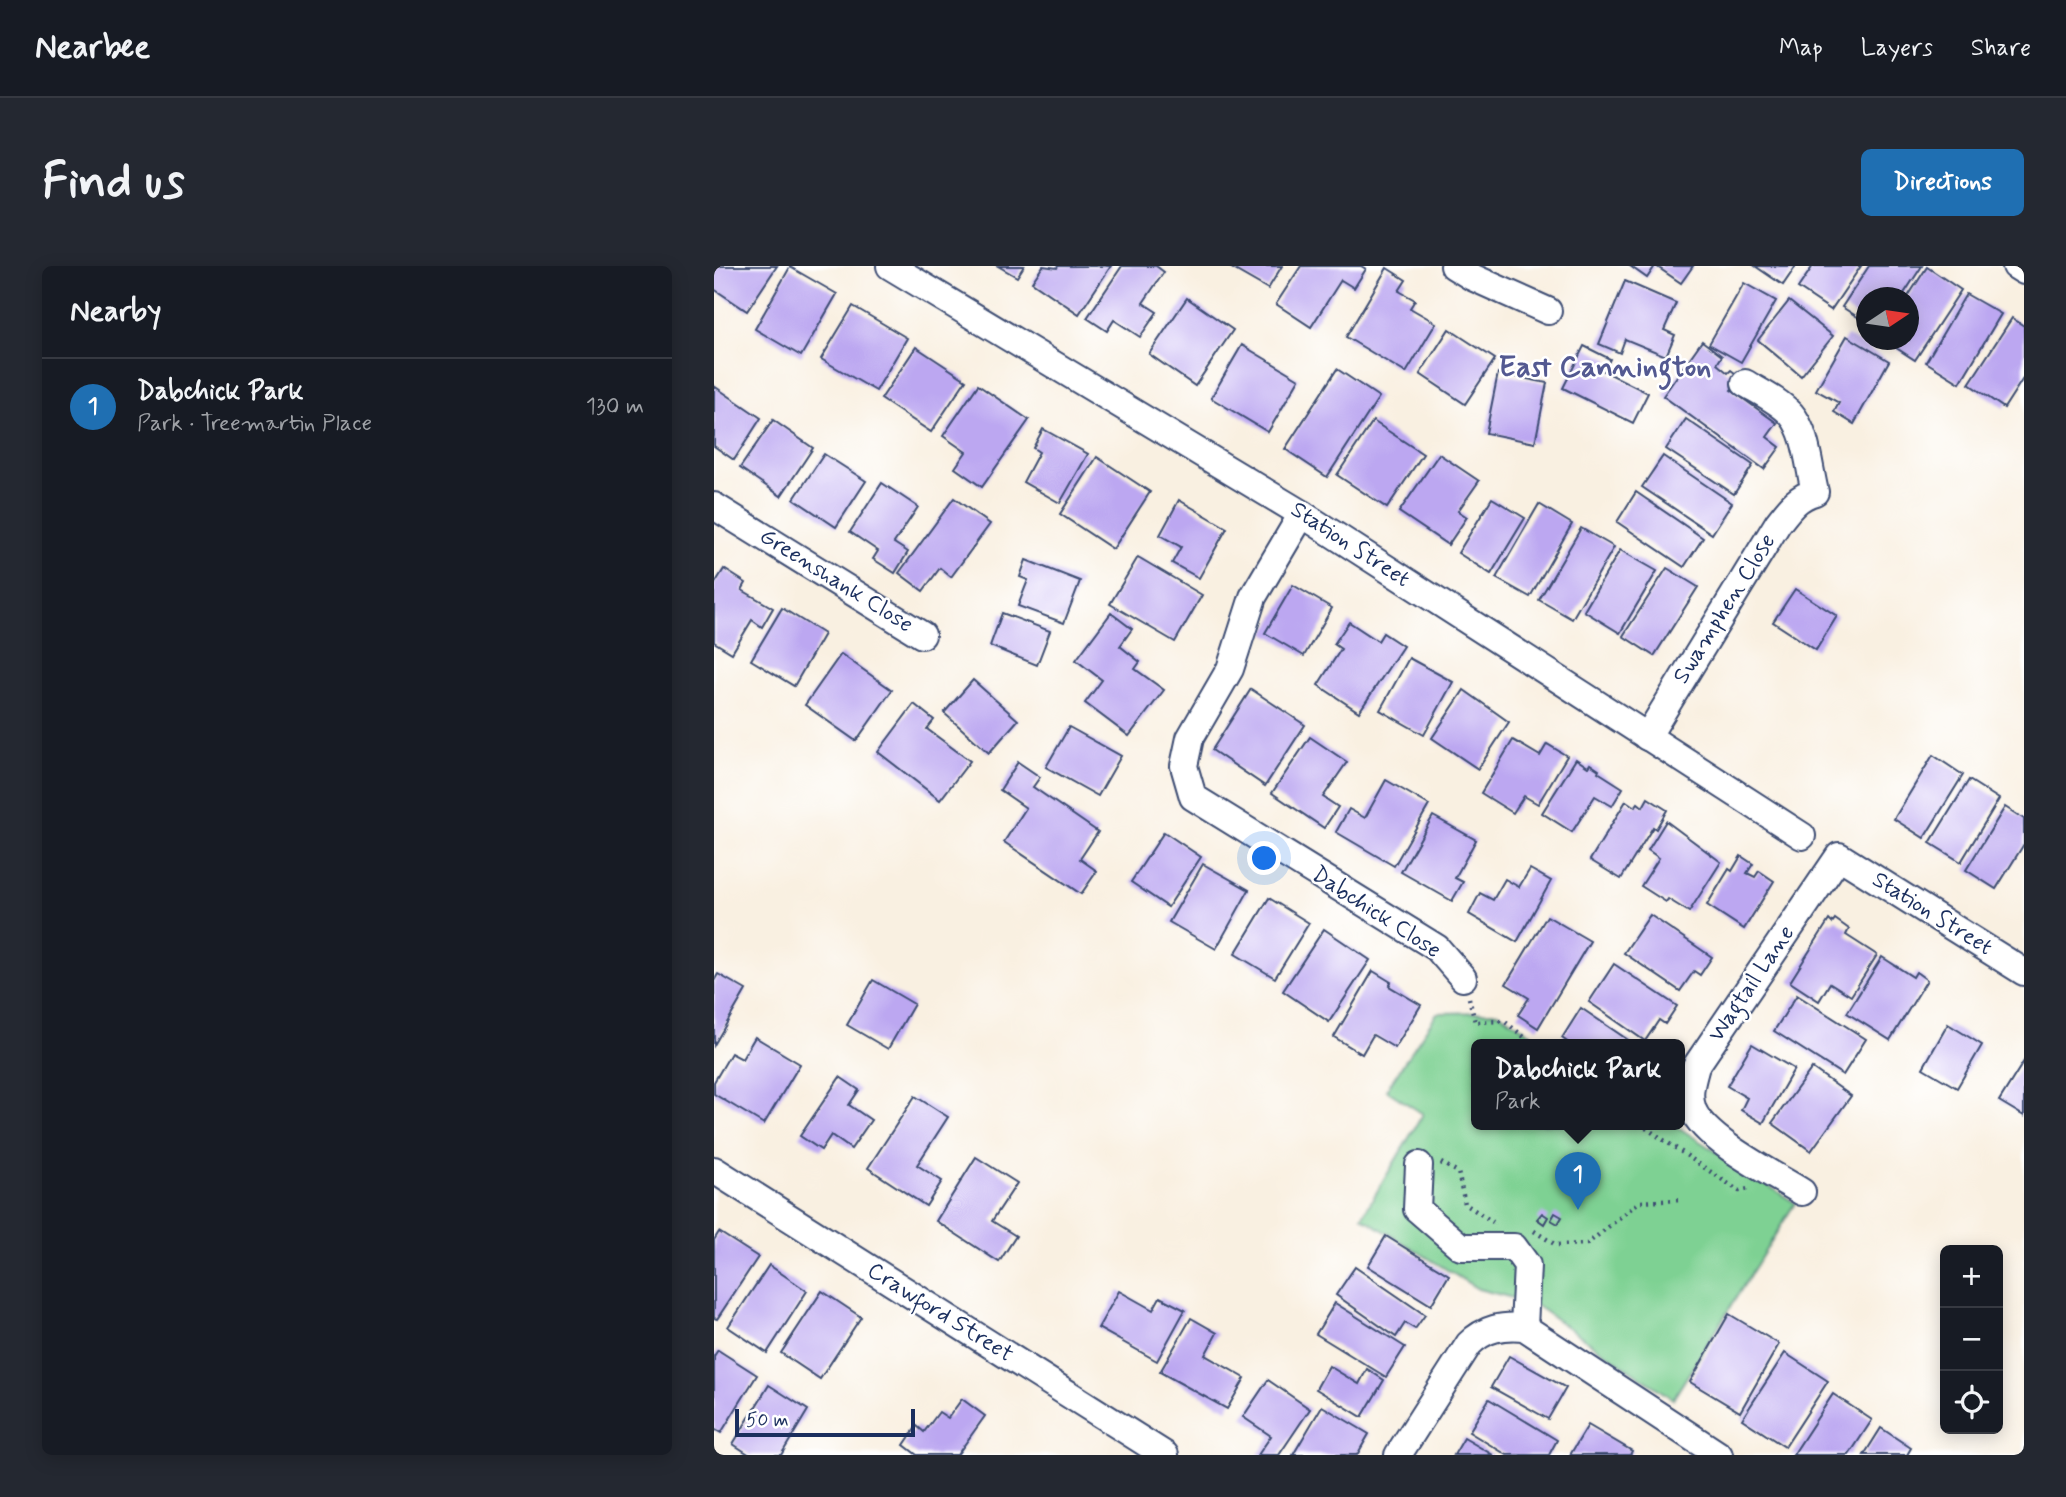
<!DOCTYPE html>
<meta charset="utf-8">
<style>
body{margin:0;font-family:Mynerve,sans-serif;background:#242831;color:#f1f3f6}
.controls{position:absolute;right:21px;bottom:21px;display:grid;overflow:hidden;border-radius:10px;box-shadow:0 4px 18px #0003}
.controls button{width:63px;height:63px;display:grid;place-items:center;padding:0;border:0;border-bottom:2px solid #363941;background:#171b24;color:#f1f3f6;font:35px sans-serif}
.compass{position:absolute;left:1142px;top:21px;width:63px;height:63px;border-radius:50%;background:#171b24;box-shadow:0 4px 18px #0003;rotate:77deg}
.scale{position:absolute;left:21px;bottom:18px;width:180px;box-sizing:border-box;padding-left:7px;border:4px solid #1b2f5e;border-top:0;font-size:19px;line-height:24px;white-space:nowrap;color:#1b2f5e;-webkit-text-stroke:5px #fff;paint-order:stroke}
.you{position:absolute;left:551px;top:593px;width:24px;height:24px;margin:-18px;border:5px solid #fff;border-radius:50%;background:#1a73e8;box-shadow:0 0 0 10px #1a73e833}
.badge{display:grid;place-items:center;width:46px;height:46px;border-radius:50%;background:#1f6fb2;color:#fff;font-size:23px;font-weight:700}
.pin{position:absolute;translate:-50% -58px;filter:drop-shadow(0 2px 4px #0008)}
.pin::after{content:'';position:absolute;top:37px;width:24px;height:21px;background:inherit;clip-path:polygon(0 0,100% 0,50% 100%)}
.popup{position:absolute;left:757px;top:773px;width:214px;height:91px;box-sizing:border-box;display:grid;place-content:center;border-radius:10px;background:#171b24;filter:drop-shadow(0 2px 5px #0005);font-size:23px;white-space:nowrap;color:#9ea1a6}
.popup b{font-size:26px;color:#f1f3f6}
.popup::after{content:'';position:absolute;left:50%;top:100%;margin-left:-14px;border:14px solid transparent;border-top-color:#171b24}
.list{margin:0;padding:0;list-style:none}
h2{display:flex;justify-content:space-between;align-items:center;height:91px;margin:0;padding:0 28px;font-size:30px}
h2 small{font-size:23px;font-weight:400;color:#9ea1a6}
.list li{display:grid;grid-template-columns:46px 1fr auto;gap:21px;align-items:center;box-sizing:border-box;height:98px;padding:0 28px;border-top:2px solid #363941}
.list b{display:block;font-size:26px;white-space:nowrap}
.list p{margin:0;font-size:23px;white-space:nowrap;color:#9ea1a6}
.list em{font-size:23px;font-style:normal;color:#9ea1a6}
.icon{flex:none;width:38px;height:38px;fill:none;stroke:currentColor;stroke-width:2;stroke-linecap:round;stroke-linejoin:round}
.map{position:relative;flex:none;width:1310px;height:1189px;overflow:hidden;border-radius:10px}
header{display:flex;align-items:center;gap:42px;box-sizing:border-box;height:98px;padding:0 35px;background:#171b24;border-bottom:2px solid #363941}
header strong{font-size:33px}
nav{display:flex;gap:38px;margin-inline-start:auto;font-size:24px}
.intro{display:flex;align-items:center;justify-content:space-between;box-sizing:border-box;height:168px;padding:0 42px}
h1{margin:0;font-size:49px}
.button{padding:18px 32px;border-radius:10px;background:#1f6fb2;color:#fff;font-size:24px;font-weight:700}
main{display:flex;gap:42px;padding:0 42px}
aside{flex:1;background:#171b24;border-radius:10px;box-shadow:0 4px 18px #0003}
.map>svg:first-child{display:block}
.green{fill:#7ed193;stroke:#4c8078;stroke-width:2}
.building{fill:#bca7f1}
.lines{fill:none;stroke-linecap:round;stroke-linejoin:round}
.minor-casing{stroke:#3c4c72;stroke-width:30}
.path{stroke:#3c4c72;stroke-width:4.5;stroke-dasharray:2 5;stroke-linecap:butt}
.minor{stroke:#fff;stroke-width:26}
.labels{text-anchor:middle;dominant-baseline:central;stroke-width:5;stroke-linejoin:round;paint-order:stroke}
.street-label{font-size:23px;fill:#1b2f5e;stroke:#fff}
.district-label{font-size:30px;font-weight:bold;fill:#535991;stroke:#fff}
</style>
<header>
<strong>Nearbee</strong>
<nav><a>Map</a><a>Layers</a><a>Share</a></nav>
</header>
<div class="intro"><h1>Find us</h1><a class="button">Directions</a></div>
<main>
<aside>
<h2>Nearby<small></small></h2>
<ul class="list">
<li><span class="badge">1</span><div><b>Dabchick Park</b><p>Park · Treemartin Place</p></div><em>130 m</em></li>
</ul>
</aside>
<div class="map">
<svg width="1310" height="1189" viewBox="0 0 1310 1189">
<rect width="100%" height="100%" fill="#fff"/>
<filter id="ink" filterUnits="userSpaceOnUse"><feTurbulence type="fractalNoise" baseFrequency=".0143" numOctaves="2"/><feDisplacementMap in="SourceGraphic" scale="14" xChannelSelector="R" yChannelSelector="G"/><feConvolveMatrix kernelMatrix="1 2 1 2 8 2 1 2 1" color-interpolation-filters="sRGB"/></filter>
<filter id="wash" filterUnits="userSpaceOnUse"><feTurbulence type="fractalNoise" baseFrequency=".00686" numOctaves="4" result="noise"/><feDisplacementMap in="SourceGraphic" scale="28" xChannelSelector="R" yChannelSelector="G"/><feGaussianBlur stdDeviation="1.57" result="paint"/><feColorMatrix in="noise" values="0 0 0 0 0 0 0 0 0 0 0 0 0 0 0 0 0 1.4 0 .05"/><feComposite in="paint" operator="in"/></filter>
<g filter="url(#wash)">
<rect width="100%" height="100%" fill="#f9f0e1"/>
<polygon class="green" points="784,746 833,778 762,778 762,858 959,858 1081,937 959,1133 818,1037 764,1023 648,951 709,848 672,824 723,747"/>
<g id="blocks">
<g class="building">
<polygon points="0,0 63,0 33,45 0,23"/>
<polygon points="284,0 310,0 303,11"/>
<polygon points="329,0 343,2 344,0 397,0 365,48 318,16"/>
<polygon points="408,0 442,0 450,6 429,37 443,46 426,71 400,54 393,65 373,52"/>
<polygon points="514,0 568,0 554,23"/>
<polygon points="587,0 647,0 652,3 640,22 627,14 597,61 562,38"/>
<polygon points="916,0 941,0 933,12"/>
<polygon points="942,0 979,0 967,17"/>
<polygon points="1041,0 1082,0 1069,19"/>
<polygon points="1099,0 1147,0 1117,44 1084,22"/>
<polygon points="1155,0 1208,0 1187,32 1153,32 1153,57 1128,41"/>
<polygon points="76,1 123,28 87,90 41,63"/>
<polygon points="1213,1 1247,24 1201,94 1170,74 1195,74 1193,32"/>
<polygon points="673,2 692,14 685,25 701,34 696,42 722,57 692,107 632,71"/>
<polygon points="911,15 962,37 950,64 961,69 952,90 911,73 906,87 885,78"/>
<polygon points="1030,17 1062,35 1027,96 995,78"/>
<polygon points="1252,28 1287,48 1246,117 1212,96"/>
<polygon points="473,32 519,64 481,120 435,88"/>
<polygon points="1075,35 1119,70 1087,110 1044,74"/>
<polygon points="139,40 193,72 162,125 107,93"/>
<polygon points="1298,52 1310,60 1310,111 1290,142 1255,118"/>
<polygon points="735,63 781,93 751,138 706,108"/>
<polygon points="1133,70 1175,95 1140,158 1120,146 1125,137 1102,124"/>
<polygon points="988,75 1008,90 1003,98 1014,107 1017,104 1026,111 1017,124 1063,157 1053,171 1066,181 1050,203 949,130"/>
<polygon points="528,79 585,113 554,166 497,132"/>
<polygon points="870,80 896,93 890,105 934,127 919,157 849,122"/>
<polygon points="202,81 252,114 217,166 167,133"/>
<polygon points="623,103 665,131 613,211 571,183"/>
<polygon points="784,107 833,117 821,177 772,167"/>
<polygon points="264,119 315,154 268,221 241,202 252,186 229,170"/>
<polygon points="0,120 47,152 20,194 0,180"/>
<polygon points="972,153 1039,199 1020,228 952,183"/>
<polygon points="59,154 99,182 67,230 26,202"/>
<polygon points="659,155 709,188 673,242 623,209"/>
<polygon points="329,163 374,188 346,237 309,216 325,186 319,182"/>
<polygon points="110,188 152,215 122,261 80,233"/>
<polygon points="725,188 765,215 744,245 753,251 734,279 685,246"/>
<polygon points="949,190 1018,237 998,268 928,221"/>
<polygon points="383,191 436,226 399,283 346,248"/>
<polygon points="168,217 204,241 180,277 194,286 181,307 159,293 164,285 136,266"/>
<polygon points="922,226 989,272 970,301 903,256"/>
<polygon points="240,232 276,258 237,311 226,302 209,325 185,307"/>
<polygon points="778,232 811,252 777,308 744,287"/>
<polygon points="465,234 513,262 485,312 458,297 467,281 446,269"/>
<polygon points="825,238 858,258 816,331 782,312"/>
<polygon points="867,262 900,281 858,353 825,334"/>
<polygon points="906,284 943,305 906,367 870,345"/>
<polygon points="424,291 488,329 461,376 396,338"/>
<polygon points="312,294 366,315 350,357 304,340 314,314 306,311"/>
<polygon points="953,302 984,321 940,390 909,370"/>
<polygon points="10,303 32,317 28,324 59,342 48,361 38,354 18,387 0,376 0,319"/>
<polygon points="579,319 618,342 590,390 551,367"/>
<polygon points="1081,323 1123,350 1102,384 1059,356"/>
<polygon points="68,342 110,368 80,420 37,394"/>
<polygon points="288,347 336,365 323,399 276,380"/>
<polygon points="397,347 418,363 406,380 426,396 421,403 450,424 415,470 371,437 388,414 362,394"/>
<polygon points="635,356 664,375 669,367 689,380 645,446 604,419 627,383 620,378"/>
<polygon points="127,388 178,424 142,475 91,439"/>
<polygon points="695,392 739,416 710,469 666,444"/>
<polygon points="259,414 304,454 275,487 230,447"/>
<polygon points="537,423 591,459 551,520 498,484"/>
<polygon points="750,424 795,456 764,503 718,472"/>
<polygon points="200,438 220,454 213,463 256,495 226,534 164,486"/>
<polygon points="355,461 407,490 384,530 332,501"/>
<polygon points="596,471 633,496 609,531 624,541 610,562 558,527"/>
<polygon points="799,474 826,490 833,478 853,490 824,538 810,530 799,547 767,527"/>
<polygon points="1219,489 1249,509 1210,572 1180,553"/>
<polygon points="862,493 874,501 876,498 885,504 884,506 909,522 898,540 881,530 858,566 828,547"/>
<polygon points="304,496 326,511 319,521 384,566 366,593 383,605 367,628 290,576 312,542 286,524"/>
<polygon points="672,514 715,539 680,600 622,566 635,543 651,552"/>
<polygon points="1255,514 1285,533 1247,596 1216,577"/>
<polygon points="934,532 953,544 942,563 939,561 907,613 876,594 912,535 921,541 924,537 929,541"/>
<polygon points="1291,541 1310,553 1310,578 1282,623 1252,604"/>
<polygon points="719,550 762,574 741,612 749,616 738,635 687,606"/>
<polygon points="952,555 1007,596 975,646 954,633 952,636 927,620 945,592 934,584"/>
<polygon points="450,566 487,591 454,641 417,616"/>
<polygon points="1027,590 1039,598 1033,607 1041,611 1045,605 1060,615 1030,663 993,639 1015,603 1018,605"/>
<polygon points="489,598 535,624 502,683 455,656"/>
<polygon points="816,603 837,615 803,676 755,648 766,627 779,634 791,613 805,621"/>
<polygon points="555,632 595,657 561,712 521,688"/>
<polygon points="936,649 998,691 986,709 980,705 966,725 910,687"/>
<polygon points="833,650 876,675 824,762 804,749 815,732 792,718"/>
<polygon points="1121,653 1135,663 1132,669 1163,689 1137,730 1116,717 1105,735 1076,716 1115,654 1118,657"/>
<polygon points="610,663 656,694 615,756 569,725"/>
<polygon points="1168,691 1199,711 1202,706 1213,714 1176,774 1133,747"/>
<polygon points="900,698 963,740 951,758 945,754 931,775 875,736"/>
<polygon points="659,705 677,716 675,720 707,739 681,782 659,769 648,788 620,771"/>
<polygon points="4,708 32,724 0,779 0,715"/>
<polygon points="159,714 200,738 174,783 133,759"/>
<polygon points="1083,729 1152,773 1129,809 1060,765"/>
<polygon points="867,742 920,778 856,778 848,772"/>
<polygon points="1234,758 1268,779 1243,822 1209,802"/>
<polygon points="41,771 86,798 50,858 0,828 0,816 17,787 28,793"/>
<polygon points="1038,778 1080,803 1049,857 1027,844 1033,832 1013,820"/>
<polygon points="1310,795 1310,850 1285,835"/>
<polygon points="1098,802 1137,830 1097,885 1058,857"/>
<polygon points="126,811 145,824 135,839 157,854 137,883 117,869 107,884 86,870"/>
<polygon points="201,830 234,851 203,899 228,915 212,940 154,902"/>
<polygon points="262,891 303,917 278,955 302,970 285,996 222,955"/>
<polygon points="828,947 834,951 830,958 823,953"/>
<polygon points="841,947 848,951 844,958 837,954"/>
<polygon points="5,966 44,991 3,1053 0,1052 0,974"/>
<polygon points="672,970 735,1009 717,1039 654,1000"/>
<polygon points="55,999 93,1025 53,1087 14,1061"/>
<polygon points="641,1001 711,1049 701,1063 691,1057 682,1071 622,1029"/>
<polygon points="108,1025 147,1051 106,1113 67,1087"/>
<polygon points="405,1025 439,1044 446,1031 471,1044 443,1095 384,1062"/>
<polygon points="621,1037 691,1081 672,1111 602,1068"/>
<polygon points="1015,1048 1065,1078 1026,1146 976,1116"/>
<polygon points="477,1052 503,1067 491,1089 531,1112 513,1143 446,1106"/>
<polygon points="4,1084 43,1109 7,1167 0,1163 0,1090"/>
<polygon points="1071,1087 1114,1115 1071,1181 1028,1153"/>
<polygon points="795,1090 852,1122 834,1153 777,1121"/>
<polygon points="615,1100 645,1118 653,1103 670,1114 648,1151 602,1123"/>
<polygon points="554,1114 596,1143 565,1189 544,1189 557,1170 529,1151"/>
<polygon points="55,1119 94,1144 67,1189 36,1189 19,1178"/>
<polygon points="1119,1128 1158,1154 1135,1189 1079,1189"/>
<polygon points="248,1133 271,1150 243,1189 203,1189 190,1179 203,1160 210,1166 225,1146 234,1152"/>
<polygon points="775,1133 843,1174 835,1189 793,1189 755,1166"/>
<polygon points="608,1140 655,1168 643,1189 579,1189"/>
<polygon points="874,1159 918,1185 916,1189 856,1189"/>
<polygon points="1167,1162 1197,1182 1193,1189 1150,1189"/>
<polygon points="750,1172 779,1189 740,1189"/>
</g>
</g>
</g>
<g filter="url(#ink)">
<use href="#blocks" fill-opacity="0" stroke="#3c4c72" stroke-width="2"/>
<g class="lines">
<defs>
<g id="minor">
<polyline points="176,0 588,248 1088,570"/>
<polyline points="740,0 758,11 834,45"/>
<polyline points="1302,0 1310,5"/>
<polyline points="0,240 208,369"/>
<polyline points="588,248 539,331 516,403 476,472 470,500 479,531 723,682 749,712"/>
<path d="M933 471 1064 257C1075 243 1083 231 1101 226 1095 202 1093 166 1077 148 1065 135 1046 126 1031 117"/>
<polyline points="705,899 703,943 747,981 800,981 813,999 810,1061"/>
<polyline points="0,904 451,1189"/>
<path d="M1088 926C1059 908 991 874 979 844 973 829 978 815 982 800L1125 590 1310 706"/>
<path d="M684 1189 755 1078C771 1062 789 1059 810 1061L1005 1189"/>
</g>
</defs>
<use href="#minor" class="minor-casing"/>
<g class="path">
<polyline points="755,732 761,756 790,755 819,778"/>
<polyline points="926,858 1025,925 1034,923"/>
<polyline points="727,897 744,906 751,938 779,956"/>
<polyline points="820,965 842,979 873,978 925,936 968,934"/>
</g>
<use href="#minor" class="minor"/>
</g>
</g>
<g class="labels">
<g class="street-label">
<text transform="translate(636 279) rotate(33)">Station Street</text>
<text transform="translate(122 315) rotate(32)">Greenshank Close</text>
<text transform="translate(1011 343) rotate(-58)">Swamphen Close</text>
<text transform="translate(662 647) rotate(33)">Dabchick Close</text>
<text transform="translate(1218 648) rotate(32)">Station Street</text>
<text transform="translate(1038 718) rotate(-56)">Wagtail Lane</text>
<text transform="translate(226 1047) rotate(32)">Crawford Street</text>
</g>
<g class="district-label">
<text x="891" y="101">East Cannington</text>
</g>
</g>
</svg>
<div class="controls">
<button>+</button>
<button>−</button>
<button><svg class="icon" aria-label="locate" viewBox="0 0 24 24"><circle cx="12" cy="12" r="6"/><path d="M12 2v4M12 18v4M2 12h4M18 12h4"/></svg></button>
</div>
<svg class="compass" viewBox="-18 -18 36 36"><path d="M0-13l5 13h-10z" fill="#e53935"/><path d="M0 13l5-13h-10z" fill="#9ea1a6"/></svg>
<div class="scale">50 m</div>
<div class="you"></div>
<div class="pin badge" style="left:864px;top:944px">1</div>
<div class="popup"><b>Dabchick Park</b>Park</div>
</div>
</main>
